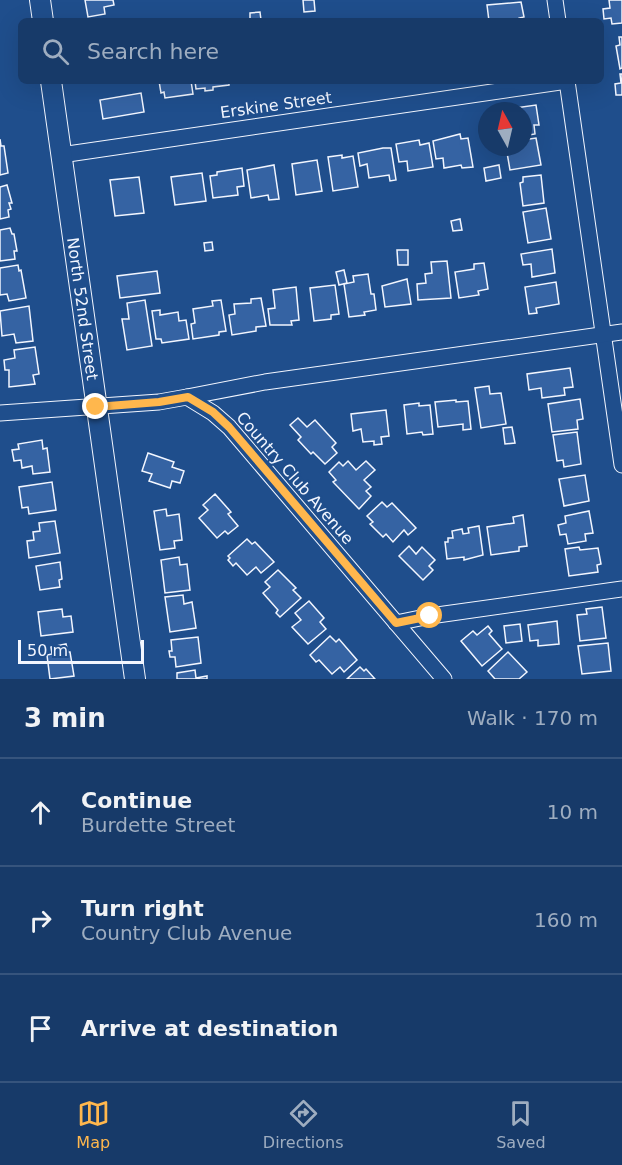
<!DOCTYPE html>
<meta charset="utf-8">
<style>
body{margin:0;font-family:"DejaVu Sans",sans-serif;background:#244571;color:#f1f3f6}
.compass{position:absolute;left:478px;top:102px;width:54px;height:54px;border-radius:50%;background:#173a69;box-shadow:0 6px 24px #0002;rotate:352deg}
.scale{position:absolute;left:18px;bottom:15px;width:126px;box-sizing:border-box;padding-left:6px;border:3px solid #f2f6ff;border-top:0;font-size:16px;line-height:21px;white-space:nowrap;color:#f2f6ff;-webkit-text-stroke:4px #1f4e8c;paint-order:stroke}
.stop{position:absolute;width:18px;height:18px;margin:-14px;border:4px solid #ffb74d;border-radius:50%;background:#fff}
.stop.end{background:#ffb74d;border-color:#fff;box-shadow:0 2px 6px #0008}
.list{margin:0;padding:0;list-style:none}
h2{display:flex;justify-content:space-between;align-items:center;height:78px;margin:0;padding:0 24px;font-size:26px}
h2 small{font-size:20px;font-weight:400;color:#9eadc0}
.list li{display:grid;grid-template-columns:39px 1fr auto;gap:18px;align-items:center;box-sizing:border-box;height:108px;padding:0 24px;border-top:2px solid #36547d}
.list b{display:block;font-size:22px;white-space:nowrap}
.list p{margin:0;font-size:20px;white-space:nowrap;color:#9eadc0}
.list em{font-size:20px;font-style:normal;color:#9eadc0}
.icon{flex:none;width:33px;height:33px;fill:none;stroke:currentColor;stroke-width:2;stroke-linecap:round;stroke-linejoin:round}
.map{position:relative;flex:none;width:622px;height:679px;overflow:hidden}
.search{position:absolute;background:#173a69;box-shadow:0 6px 24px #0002;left:18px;right:18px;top:18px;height:66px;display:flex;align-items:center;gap:15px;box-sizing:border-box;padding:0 21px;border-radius:9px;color:#9eadc0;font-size:22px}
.sheet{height:402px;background:#173a69}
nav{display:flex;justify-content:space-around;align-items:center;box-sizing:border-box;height:84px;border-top:2px solid #36547d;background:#173a69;font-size:16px;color:#9eadc0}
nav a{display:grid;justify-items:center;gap:3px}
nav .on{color:#ffb74d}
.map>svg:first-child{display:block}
.building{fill:#3563a3;stroke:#f2f6ff;stroke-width:1.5}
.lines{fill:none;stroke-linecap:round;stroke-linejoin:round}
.minor-casing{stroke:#f2f6ff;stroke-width:17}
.tertiary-casing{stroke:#f2f6ff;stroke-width:22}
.minor{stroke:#1f4e8c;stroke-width:15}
.tertiary{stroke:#1f4e8c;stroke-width:20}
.route{stroke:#ffb74d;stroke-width:8}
.labels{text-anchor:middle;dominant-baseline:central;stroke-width:4.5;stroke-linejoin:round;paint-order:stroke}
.street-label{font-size:16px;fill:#f2f6ff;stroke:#1f4e8c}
</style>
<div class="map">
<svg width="622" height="679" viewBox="0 0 622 679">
<rect width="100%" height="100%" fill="#1f4e8c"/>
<g class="building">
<polygon points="85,0 113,0 114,5 104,7 105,14 88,17"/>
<polygon points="303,0 314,0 315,11 304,12"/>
<polygon points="609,0 622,0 622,23 612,24 611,18 604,19 603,9 610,8"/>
<polygon points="521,2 524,17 519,18 519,21 489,21 487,5"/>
<polygon points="260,12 261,20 250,20 250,13"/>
<polygon points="619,37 622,37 622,68 620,69 616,46 620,45"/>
<polygon points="620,74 622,74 622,95 616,95 615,84 621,83"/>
<polygon points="159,81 191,81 193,94 165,98 164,92 161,93"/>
<polygon points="195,81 229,81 229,85 213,87 213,90 205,91 205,88 196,89"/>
<polygon points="141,93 144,112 103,119 100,100"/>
<polygon points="536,105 539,125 534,125 535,134 523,136 523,111 494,111"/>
<polygon points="460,134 461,139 468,138 473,167 462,168 461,165 444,168 443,158 436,159 433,141"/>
<polygon points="536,138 541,165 510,170 506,147 523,147 523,140"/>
<polygon points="0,139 1,146 4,146 8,173 0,175"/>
<polygon points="419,140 420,145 429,143 433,167 408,171 407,161 399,162 396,144"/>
<polygon points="383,148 391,148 396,180 390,181 389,175 369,178 367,164 360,166 358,153"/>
<polygon points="342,155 342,158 353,156 358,187 333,191 328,157"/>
<polygon points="317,160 322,191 296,195 292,164"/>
<polygon points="274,165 279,199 269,200 268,195 251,198 247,170"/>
<polygon points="499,165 501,178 486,181 484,168"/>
<polygon points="242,168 244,186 237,187 238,195 213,198 210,176 217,175 217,172"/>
<polygon points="202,173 206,201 175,205 171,177"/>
<polygon points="541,175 544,203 523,206 520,183 523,182 523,177"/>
<polygon points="139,177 144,213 115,216 110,180"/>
<polygon points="7,185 12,203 9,203 11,209 8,210 9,217 0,219 0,187"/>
<polygon points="546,208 551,239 528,243 523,212"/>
<polygon points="460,219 462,230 453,231 451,221"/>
<polygon points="10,228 12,234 14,234 17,251 14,251 15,259 0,261 0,230"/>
<polygon points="212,242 213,250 205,251 204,243"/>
<polygon points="552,249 555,273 532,277 531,264 523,265 521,254"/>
<polygon points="397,250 408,250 408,265 398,265"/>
<polygon points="447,261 451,298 418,300 417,284 426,283 425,274 432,273 431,262"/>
<polygon points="484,263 488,289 478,291 479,295 459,298 455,272 474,269 474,264"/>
<polygon points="18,265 19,271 21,270 26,298 9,301 7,294 0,295 0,268"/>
<polygon points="344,270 347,283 339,285 336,272"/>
<polygon points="157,271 160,293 120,298 117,276"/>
<polygon points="368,274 371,294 374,294 376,310 364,312 365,315 349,317 344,284 354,282 353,276"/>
<polygon points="407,279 411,304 385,307 382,286"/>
<polygon points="556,282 559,304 536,308 537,313 529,314 525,287"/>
<polygon points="335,285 339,314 331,315 331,319 314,321 310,288"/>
<polygon points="296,287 299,320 291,321 292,325 270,325 268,309 275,308 273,290"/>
<polygon points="261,298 266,326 256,327 256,331 232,335 229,315 235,314 234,304 251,303 251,299"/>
<polygon points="145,300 152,346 127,350 122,319 129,319 127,303"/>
<polygon points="221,300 226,331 219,332 219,335 193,339 191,324 195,323 193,309 213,306 212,301"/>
<polygon points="29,306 33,341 16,343 14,334 2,336 0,311"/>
<polygon points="160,310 160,315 178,312 179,321 186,320 189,339 162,343 161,339 156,339 152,311"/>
<polygon points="35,347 39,374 33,375 35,384 9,387 9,370 5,370 4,360 15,358 14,350"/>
<polygon points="570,368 573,387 564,388 565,395 542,398 541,388 529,390 527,374"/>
<polygon points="489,386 490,394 501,393 506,424 481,428 475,388"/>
<polygon points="580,399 583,419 577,420 578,429 552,432 548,404"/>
<polygon points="456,400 456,402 468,401 471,429 463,430 463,424 438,427 435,402"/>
<polygon points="419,403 419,406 430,405 433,434 423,435 422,432 407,434 404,405"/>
<polygon points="386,410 389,436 381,437 382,444 374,445 374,441 363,442 361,429 353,431 351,414"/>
<polygon points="298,418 307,427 315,420 336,443 332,447 337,453 325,464 313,452 311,454 298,440 301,437 290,425"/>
<polygon points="512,427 515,443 505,444 503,428"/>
<polygon points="577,432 581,464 564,467 563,460 557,461 553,435"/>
<polygon points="42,440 43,449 47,448 50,472 33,474 32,466 22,468 21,460 14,461 12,450 19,449 18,444"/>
<polygon points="148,453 174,462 172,467 184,471 180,483 172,481 170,488 149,481 152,474 142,471"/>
<polygon points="348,461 356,470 366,461 375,470 364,480 371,487 366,491 371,496 359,509 333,482 336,480 329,472 339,462 343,466"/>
<polygon points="585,475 589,501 564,506 559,479"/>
<polygon points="52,482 56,510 29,514 28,507 22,508 19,487"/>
<polygon points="215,494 231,512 228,514 238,526 228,534 225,531 217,538 199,518 208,510 203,505"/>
<polygon points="382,502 387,507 392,503 416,528 408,535 404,530 393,542 386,534 383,537 370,524 373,522 367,516"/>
<polygon points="166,509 167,516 179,514 182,540 174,541 175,548 160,550 154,511"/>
<polygon points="589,511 593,533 585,534 586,541 568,544 566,534 560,535 558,525 566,523 565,516"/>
<polygon points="523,515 527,546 519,547 519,551 491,555 487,527 514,523 513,517"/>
<polygon points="55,521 60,553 29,558 27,541 34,540 33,532 40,531 39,523"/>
<polygon points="479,526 483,555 464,560 464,557 447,559 445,542 448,542 448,538 453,538 452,531 462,529 463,534 469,533 468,528"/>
<polygon points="247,539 252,544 255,542 274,562 261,573 256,567 247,575 236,563 233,566 228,560 230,558 228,556"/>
<polygon points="409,546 416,554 422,547 435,560 429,566 433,570 423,580 399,556"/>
<polygon points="579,547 580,550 598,548 601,564 597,565 598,572 569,576 565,549"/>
<polygon points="179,557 180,565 187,564 190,590 165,593 161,560"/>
<polygon points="60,562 62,579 59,580 60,587 40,590 36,566"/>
<polygon points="278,570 296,588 293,590 301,598 280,617 276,613 278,610 263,593 270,587 265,582"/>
<polygon points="183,595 184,604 192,602 196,628 170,632 165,597"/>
<polygon points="309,601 324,618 320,622 326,629 308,644 292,627 301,620 295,613"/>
<polygon points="602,607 606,638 580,641 577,615 587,614 586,609"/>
<polygon points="62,609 63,617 71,616 73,632 41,636 38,612"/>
<polygon points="557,621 559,644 538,646 538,640 530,641 528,625"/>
<polygon points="520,624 522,641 506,643 504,626"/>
<polygon points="488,626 492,631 489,634 502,649 482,666 461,641 473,631 477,635"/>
<polygon points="330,636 336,642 339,639 357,660 344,672 340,667 332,674 319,660 316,662 310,655"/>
<polygon points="198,637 201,663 176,667 175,657 170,657 169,651 172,651 171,640"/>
<polygon points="608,643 611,671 582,674 578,646"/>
<polygon points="66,644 68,652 70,652 74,676 50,679 47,655 52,654 51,647"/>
<polygon points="508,652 527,672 519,679 495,679 488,671"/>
<polygon points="360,667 364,671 366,669 375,679 347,679"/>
<polygon points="195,670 196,678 207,676 207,679 177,679 177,673"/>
</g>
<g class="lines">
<defs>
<g id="minor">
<polyline points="555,0 558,21"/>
<polyline points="567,81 622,465"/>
<polyline points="61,155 567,81"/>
<polyline points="187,397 265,382 622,332"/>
<polyline points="0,413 159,402 187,397 213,413 229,427 444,679"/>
<polyline points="396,623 430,616 622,589"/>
</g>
<g id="tertiary">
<polyline points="40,0 43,21"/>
<path id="s1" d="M51 81 135 679"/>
</g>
</defs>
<use href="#minor" class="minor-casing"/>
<use href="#tertiary" class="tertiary-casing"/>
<use href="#minor" class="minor"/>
<use href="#tertiary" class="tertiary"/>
</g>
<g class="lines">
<polyline class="route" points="96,407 159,402 188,397 213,412 229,427 396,623 430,616"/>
</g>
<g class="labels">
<g class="street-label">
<text transform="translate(276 105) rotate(-8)">Erskine Street</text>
<text stroke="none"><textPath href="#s1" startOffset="230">North 52nd Street</textPath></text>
<text transform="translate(295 478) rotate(49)">Country Club Avenue</text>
</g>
</g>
</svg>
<svg class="compass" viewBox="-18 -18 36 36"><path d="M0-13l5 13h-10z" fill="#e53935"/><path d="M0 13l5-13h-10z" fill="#9eadc0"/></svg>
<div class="scale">50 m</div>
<div class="stop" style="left:430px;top:616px"></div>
<div class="stop end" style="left:96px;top:407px"></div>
<div class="search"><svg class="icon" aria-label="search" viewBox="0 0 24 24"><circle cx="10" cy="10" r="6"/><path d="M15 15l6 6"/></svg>Search here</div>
</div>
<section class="sheet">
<h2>3 min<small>Walk · 170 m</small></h2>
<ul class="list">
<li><svg class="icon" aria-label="ahead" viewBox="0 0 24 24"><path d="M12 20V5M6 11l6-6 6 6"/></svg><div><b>Continue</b><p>Burdette Street</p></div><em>10 m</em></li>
<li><svg class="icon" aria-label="right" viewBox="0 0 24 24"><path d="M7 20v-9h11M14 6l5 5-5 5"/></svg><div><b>Turn right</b><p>Country Club Avenue</p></div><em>160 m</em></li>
<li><svg class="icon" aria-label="arrive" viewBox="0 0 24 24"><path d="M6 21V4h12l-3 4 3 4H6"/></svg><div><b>Arrive at destination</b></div></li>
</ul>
</section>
<nav>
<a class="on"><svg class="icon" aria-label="map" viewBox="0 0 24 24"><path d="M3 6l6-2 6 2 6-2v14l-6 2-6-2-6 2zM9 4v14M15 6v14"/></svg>Map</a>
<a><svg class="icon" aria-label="directions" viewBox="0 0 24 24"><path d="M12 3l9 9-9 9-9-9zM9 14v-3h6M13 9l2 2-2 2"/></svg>Directions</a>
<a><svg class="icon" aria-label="saved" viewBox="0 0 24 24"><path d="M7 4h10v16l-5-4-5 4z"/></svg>Saved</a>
</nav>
